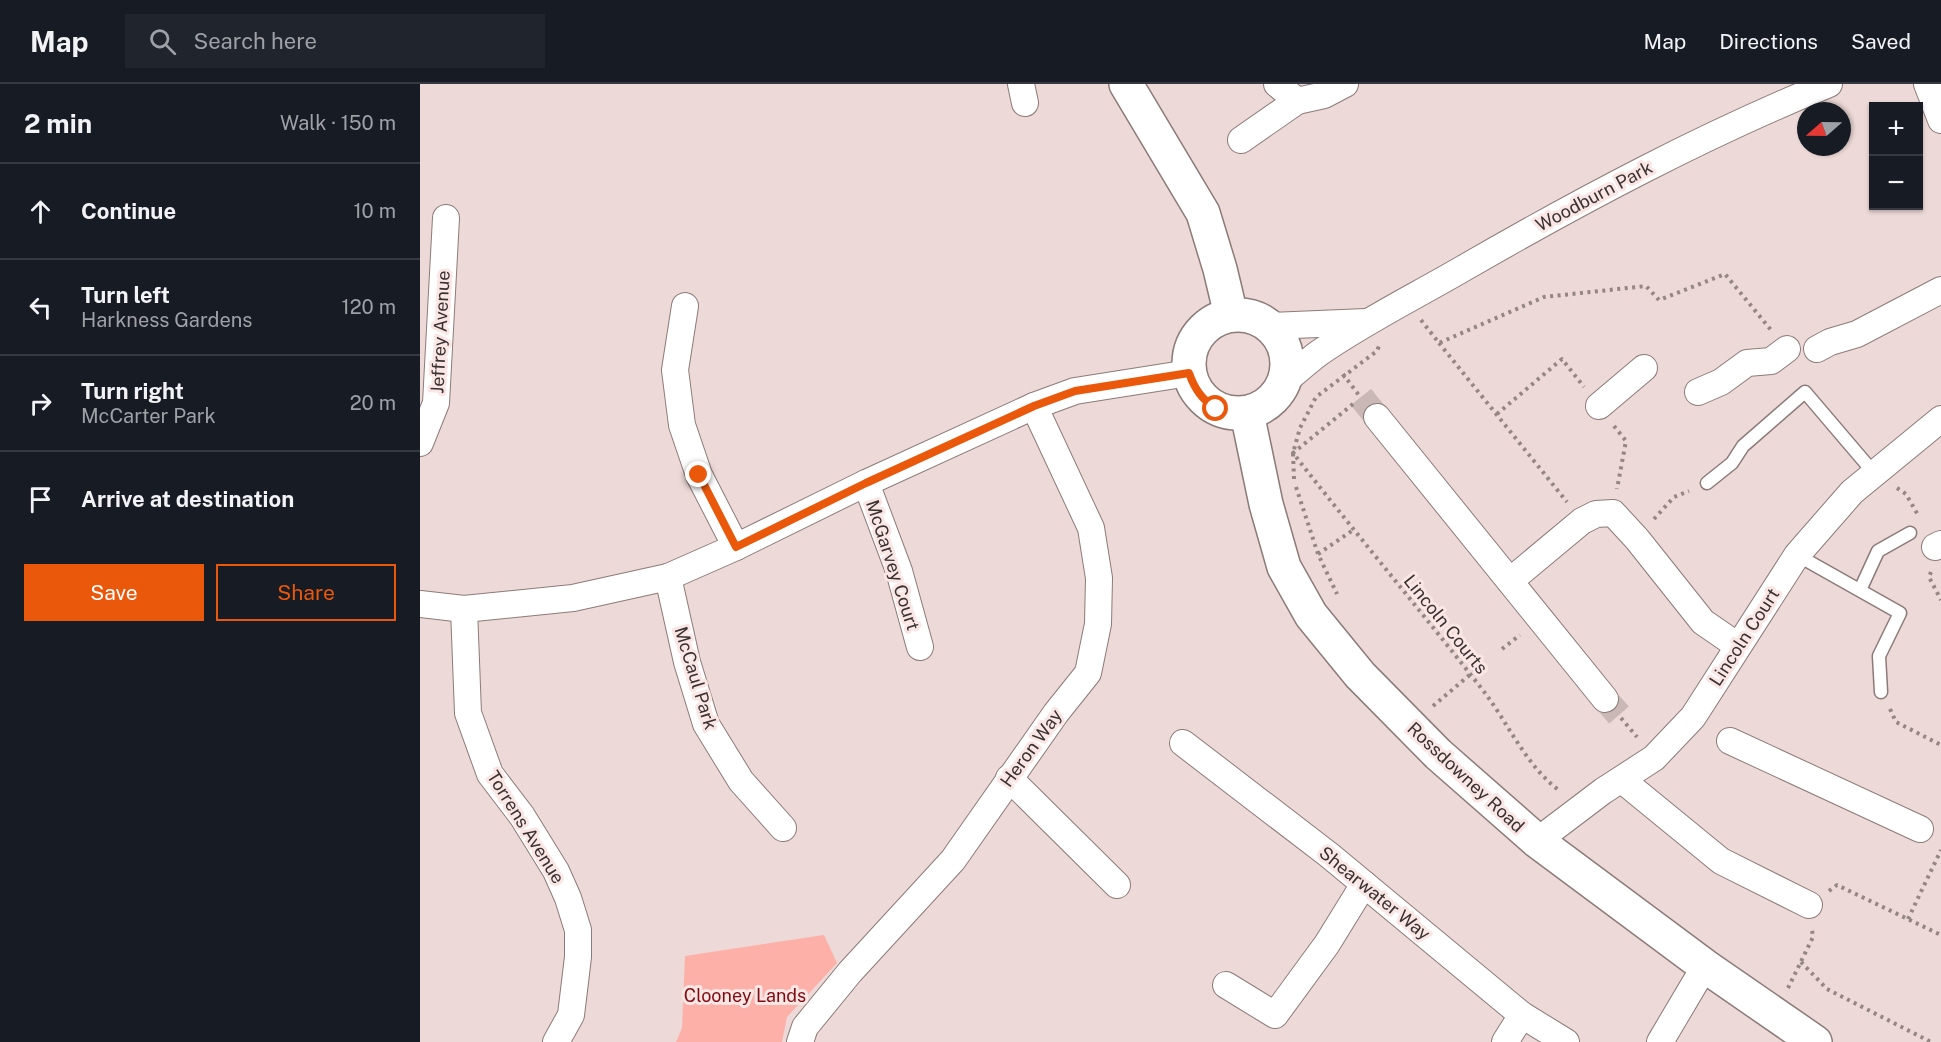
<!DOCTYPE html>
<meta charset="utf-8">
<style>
body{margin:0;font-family:"Public Sans",sans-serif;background:#20242c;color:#f1f3f6}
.controls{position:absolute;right:18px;top:18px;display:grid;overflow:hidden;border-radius:0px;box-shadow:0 2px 4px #0004}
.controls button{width:54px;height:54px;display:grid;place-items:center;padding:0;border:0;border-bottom:2px solid #363941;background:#171b24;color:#f1f3f6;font:30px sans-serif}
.compass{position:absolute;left:1377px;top:18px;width:54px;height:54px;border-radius:50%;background:#171b24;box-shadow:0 2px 4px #0004;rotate:250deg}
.stop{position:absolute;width:18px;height:18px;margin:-14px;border:4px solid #ea580c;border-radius:50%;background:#fff}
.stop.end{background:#ea580c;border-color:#fff;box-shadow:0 2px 6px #0008}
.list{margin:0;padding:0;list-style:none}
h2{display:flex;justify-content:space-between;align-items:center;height:78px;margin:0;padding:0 24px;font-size:26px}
h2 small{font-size:20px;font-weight:400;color:#9ea1a6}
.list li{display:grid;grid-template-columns:39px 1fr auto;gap:18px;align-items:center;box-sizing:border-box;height:96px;padding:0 24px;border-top:2px solid #363941}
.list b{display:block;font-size:22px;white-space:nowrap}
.list p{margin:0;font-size:20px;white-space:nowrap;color:#9ea1a6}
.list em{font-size:20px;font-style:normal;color:#9ea1a6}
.actions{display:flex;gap:12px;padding:18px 24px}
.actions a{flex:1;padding:14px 0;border:2px solid #ea580c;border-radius:0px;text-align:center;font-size:21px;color:#ea580c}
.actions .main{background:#ea580c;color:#fff}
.icon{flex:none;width:33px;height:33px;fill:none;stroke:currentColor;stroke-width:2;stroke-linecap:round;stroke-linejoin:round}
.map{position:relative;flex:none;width:1521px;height:958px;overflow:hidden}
header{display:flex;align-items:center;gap:36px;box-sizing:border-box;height:84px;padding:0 30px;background:#171b24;border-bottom:2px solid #363941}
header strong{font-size:28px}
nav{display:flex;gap:33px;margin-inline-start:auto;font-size:21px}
.search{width:420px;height:54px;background:#20242c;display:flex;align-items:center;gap:15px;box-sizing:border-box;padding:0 21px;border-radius:0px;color:#9ea1a6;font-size:22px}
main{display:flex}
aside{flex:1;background:#171b24}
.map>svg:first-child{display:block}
.green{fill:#fdb0a7}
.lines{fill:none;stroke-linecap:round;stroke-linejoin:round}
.street-tunnel{stroke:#c9b8b6;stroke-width:26;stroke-dasharray:26 13;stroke-linecap:butt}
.lane-casing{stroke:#8c7b79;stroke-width:15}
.street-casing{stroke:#8c7b79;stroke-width:28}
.secondary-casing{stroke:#8c7b79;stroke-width:36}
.path{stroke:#938684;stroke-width:4;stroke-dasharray:3 4.5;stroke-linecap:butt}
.lane{stroke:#fff;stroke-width:12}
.street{stroke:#fff;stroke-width:26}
.secondary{stroke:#fff;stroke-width:33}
.route{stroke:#ea580c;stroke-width:8}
.labels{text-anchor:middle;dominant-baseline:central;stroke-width:6;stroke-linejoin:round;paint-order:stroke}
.street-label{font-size:18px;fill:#393231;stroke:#fae6e4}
.park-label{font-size:18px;fill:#800c11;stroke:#fae6e4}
</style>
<header>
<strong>Map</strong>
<div class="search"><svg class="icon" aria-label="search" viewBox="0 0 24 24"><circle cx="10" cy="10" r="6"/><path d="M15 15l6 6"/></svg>Search here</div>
<nav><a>Map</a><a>Directions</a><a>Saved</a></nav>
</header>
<main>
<aside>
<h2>2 min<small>Walk · 150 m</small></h2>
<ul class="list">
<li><svg class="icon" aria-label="ahead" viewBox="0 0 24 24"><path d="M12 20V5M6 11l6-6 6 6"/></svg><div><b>Continue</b></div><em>10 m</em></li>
<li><svg class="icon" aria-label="left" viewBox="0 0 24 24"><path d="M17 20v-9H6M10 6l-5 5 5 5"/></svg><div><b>Turn left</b><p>Harkness Gardens</p></div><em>120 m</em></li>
<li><svg class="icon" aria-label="right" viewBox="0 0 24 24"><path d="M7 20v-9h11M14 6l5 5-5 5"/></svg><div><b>Turn right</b><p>McCarter Park</p></div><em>20 m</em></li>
<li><svg class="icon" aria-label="arrive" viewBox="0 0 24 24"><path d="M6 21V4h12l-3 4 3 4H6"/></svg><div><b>Arrive at destination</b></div></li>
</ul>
<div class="actions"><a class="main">Save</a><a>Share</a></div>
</aside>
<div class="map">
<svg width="1521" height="958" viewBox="0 0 1521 958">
<rect width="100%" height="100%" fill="#edd9d7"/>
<polygon class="green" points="404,851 417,879 367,933 362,958 256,958 262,944 265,872"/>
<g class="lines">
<g class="street-tunnel">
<polyline points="941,313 957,333"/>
<polyline points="1185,615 1199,631"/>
</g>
<defs>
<g id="lane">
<polyline points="1287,399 1312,379 1323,362 1385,308 1454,389"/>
<polyline points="1377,471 1480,529 1459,572 1461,608"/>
<polyline points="1440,506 1458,467 1490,449"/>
</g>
<g id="street">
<polyline points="601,0 605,19"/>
<polyline points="857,0 877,17 904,11 925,0"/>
<polyline points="1507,0 1521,36"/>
<polyline points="821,56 877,17"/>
<polyline points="265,222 255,286 262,341 279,391 316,463"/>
<polyline points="850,242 946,238"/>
<polyline points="1397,265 1410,258 1437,250 1521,206"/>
<path d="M864 298C876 288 887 278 899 269 945 237 996 212 1044 184 1162 116 1282 52 1409 0"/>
<polyline points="1278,308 1301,298 1327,279 1351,277 1367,265"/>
<polyline points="1179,322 1224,284"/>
<polyline points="957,333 1185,615"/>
<polyline points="0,359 16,319 26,134"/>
<polyline points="446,399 479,487 500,563"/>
<polyline points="1515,463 1521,460"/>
<polyline points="248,493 267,578 286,640 321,697 363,744"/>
<polyline points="1090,497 1162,437 1176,430 1193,429 1217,455 1283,538 1318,562"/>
<polyline points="0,520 44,525 153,514 248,493 316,463 446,399 614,322 655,307 769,289"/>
<polyline points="44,525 48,629 70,690 102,732 136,787 148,814 158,846 158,873 151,931 136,958"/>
<polyline points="1310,657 1500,745"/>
<polyline points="763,659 909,771 1102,931 1146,958"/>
<polyline points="589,694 697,801"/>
<polyline points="1202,696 1301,777 1389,821"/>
<polyline points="1117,757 1183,707 1234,674 1273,633 1377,471 1432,408 1521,335"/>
<polyline points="806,901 855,931 907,860 944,800"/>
<polyline points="380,958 385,943 430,888 533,776 636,629 668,589 678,540 679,494 671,444 614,322"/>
<polyline points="1085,958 1102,931"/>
<polyline points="1240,958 1285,882"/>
</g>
<g id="secondary">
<polyline points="706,0 783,129 800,185 811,231"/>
<circle cx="818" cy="280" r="49"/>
<polyline points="827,329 846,420 864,483 891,531 940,591 1018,670 1117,757 1285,882 1395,958"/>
</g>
</defs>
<use href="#lane" class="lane-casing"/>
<use href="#street" class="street-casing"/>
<use href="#secondary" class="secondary-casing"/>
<g class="path">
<polyline points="1001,236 1019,259 1124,213 1226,202 1239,216 1305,190 1351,246"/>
<polyline points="1019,259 1147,418"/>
<polyline points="923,290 941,314"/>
<path d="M933 320 873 369C936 450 1002 528 1065 609 1089 641 1107 683 1140 707"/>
<polyline points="1077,330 1142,275 1164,303"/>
<polyline points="1194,342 1206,357 1197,405"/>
<polyline points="874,395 873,369 880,344 896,313 957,267 959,262"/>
<polyline points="876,403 898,470 917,510"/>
<polyline points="1477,404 1486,410 1498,431"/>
<polyline points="1234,435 1254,413 1269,407"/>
<polyline points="898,470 933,446"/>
<polyline points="1511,488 1509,493 1521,516"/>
<polyline points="1082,565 1100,551"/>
<polyline points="1013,622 1059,583"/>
<polyline points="1470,625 1476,638 1521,661"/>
<polyline points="1201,634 1217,653"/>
<polyline points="1409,807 1417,801 1521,851"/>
<polyline points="1488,835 1521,766"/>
<polyline points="1381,878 1407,905 1511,958"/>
<polyline points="1368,904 1393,853 1392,846"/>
</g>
<use href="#lane" class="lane"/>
<use href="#street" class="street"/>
<use href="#secondary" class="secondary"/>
</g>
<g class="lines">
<path class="route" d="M279 391 316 463 446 399 614 322 655 307 769 289C775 306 782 315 796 325"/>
</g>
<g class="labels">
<g class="street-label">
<text transform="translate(1174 112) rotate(-28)">Woodburn Park</text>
<text transform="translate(20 248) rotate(-87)">Jeffrey Avenue</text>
<text transform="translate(473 481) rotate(72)">McGarvey Court</text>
<text transform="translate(1026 540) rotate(51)">Lincoln Courts</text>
<text transform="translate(1324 553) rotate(-57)">Lincoln Court</text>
<text transform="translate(276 594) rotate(73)">McCaul Park</text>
<text transform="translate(611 664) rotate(-54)">Heron Way</text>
<text transform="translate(1046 693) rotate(43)">Rossdowney Road</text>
<text transform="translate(106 743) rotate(58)">Torrens Avenue</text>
<text transform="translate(955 809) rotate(39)">Shearwater Way</text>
</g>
<g class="park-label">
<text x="325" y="911">Clooney Lands</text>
</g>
</g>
</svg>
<div class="controls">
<button>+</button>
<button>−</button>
</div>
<svg class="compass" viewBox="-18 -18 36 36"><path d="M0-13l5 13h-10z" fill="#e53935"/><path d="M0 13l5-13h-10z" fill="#9ea1a6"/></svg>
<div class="stop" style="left:796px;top:325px"></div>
<div class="stop end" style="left:279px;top:391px"></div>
</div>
</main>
